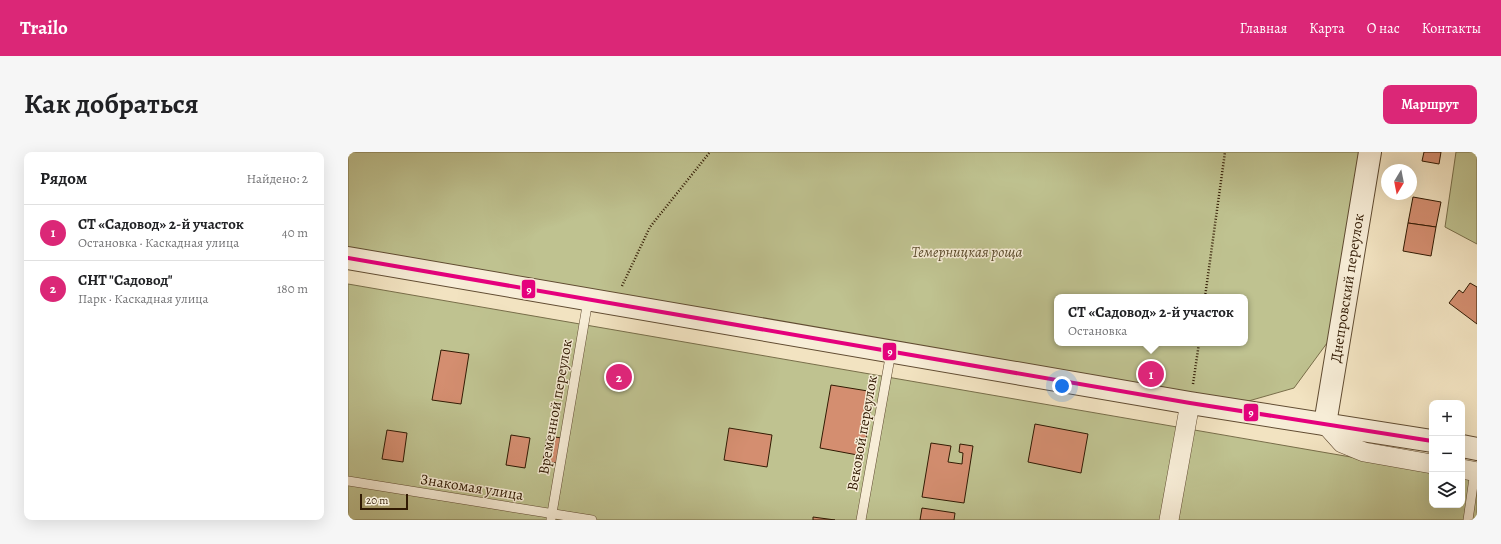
<!DOCTYPE html>
<html lang="ru">
<meta charset="utf-8">
<style>
body{margin:0;font-family:Alegreya,serif;background:#f6f6f6;color:#202124}
.controls{position:absolute;right:12px;bottom:12px;display:grid;overflow:hidden;border-radius:8px;box-shadow:0 4px 16px #0002}
.controls button{width:36px;height:36px;display:grid;place-items:center;padding:0;border:0;border-bottom:1px solid #e0e0e0;background:#fff;color:#202124;font:20px sans-serif}
.compass{position:absolute;left:1033px;top:12px;width:36px;height:36px;border-radius:50%;background:#fff;box-shadow:0 4px 16px #0002;rotate:190deg}
.scale{position:absolute;left:12px;bottom:10px;width:48px;box-sizing:border-box;padding-left:4px;border:2px solid #311a03;border-top:0;font-size:11px;line-height:14px;white-space:nowrap;color:#311a03;-webkit-text-stroke:3px #f7edd7;paint-order:stroke}
.you{position:absolute;left:714px;top:234px;width:14px;height:14px;margin:-10px;border:3px solid #fff;border-radius:50%;background:#1a73e8;box-shadow:0 0 0 6px #1a73e833}
.badge{display:grid;place-items:center;width:26px;height:26px;border-radius:50%;background:#db2777;color:#fff;font-size:13px;font-weight:700}
.pin{position:absolute;translate:-50% -50%;border:2px solid #fff;box-shadow:0 1px 4px #0006}
.popup{position:absolute;left:706px;top:142px;width:194px;height:52px;box-sizing:border-box;display:grid;place-content:center;border-radius:8px;background:#fff;filter:drop-shadow(0 1px 3px #0005);font-size:13px;white-space:nowrap;color:#757577}
.popup b{font-size:15px;color:#202124}
.popup::after{content:'';position:absolute;left:50%;top:100%;margin-left:-8px;border:8px solid transparent;border-top-color:#fff}
.list{margin:0;padding:0;list-style:none}
h2{display:flex;justify-content:space-between;align-items:center;height:52px;margin:0;padding:0 16px;font-size:17px}
h2 small{font-size:13px;font-weight:400;color:#757577}
.list li{display:grid;grid-template-columns:26px 1fr auto;gap:12px;align-items:center;box-sizing:border-box;height:56px;padding:0 16px;border-top:1px solid #e0e0e0}
.list b{display:block;font-size:15px;white-space:nowrap}
.list p{margin:0;font-size:13px;white-space:nowrap;color:#757577}
.list em{font-size:13px;font-style:normal;color:#757577}
.icon{flex:none;width:22px;height:22px;fill:none;stroke:currentColor;stroke-width:2;stroke-linecap:round;stroke-linejoin:round}
.map{position:relative;flex:none;width:1129px;height:368px;overflow:hidden;border-radius:8px}
header{display:flex;align-items:center;gap:24px;box-sizing:border-box;height:56px;padding:0 20px;background:#db2777;color:#fff}
header strong{font-size:19px}
nav{display:flex;gap:22px;margin-inline-start:auto;font-size:14px}
.intro{display:flex;align-items:center;justify-content:space-between;box-sizing:border-box;height:96px;padding:0 24px}
h1{margin:0;font-size:28px}
.button{padding:10px 18px;border-radius:8px;background:#db2777;color:#fff;font-size:14px;font-weight:700}
main{display:flex;gap:24px;padding:0 24px}
aside{flex:1;background:#fff;border-radius:8px;box-shadow:0 4px 16px #0002}
.map>svg:first-child{display:block}
.green{fill:#bfc290;stroke:#786e4a;fill-rule:evenodd}
.building{fill:#d48e70;stroke:#311a03}
.lines{fill:none;stroke-linecap:round;stroke-linejoin:round}
.service-casing{stroke:#614c32;stroke-width:10}
.minor-casing{stroke:#614c32;stroke-width:20}
.tertiary-casing{stroke:#614c32;stroke-width:24}
.path{stroke:#311a03;stroke-width:2.5;stroke-dasharray:1 2;stroke-linecap:butt}
.service{stroke:#f7edd7;stroke-width:9}
.minor{stroke:#f7edd7;stroke-width:19}
.tertiary{stroke:#f7edd7;stroke-width:22}
.bus-1-casing{stroke:#f7edd7;stroke-width:7}
.bus-1{stroke:#e5007d;stroke-width:4}
.labels{text-anchor:middle;dominant-baseline:central;stroke-width:3;stroke-linejoin:round;paint-order:stroke}
.park-label{font-size:15px;font-style:italic;fill:#5c4c2d;stroke:#f7edd7}
.street-label{font-size:15px;fill:#311a03;stroke:#f7edd7}
.line-badge{stroke:#f7edd7;stroke-width:1.5}
.badge-label{font-size:11px;text-anchor:middle;font-weight:bold;fill:#fff}
</style>
<header>
<strong>Trailo</strong>
<nav><a>Главная</a><a>Карта</a><a>О нас</a><a>Контакты</a></nav>
</header>
<div class="intro"><h1>Как добраться</h1><a class="button">Маршрут</a></div>
<main>
<aside>
<h2>Рядом<small>Найдено: 2</small></h2>
<ul class="list">
<li><span class="badge">1</span><div><b>СТ «Садовод» 2-й участок</b><p>Остановка · Каскадная улица</p></div><em>40 m</em></li>
<li><span class="badge">2</span><div><b>СНТ &quot;Садовод&quot;</b><p>Парк · Каскадная улица</p></div><em>180 m</em></li>
</ul>
</aside>
<div class="map">
<svg width="1129" height="368" viewBox="0 0 1129 368">
<rect width="100%" height="100%" fill="#f2e3c1"/>
<filter id="stains"><feTurbulence type="fractalNoise" baseFrequency=".005" numOctaves="4"/><feColorMatrix values="0 0 0 0 .2 0 0 0 0 .09 0 0 0 0 .02 0 0 0 .5 -.17"/></filter>
<radialGradient id="worn" r=".72"><stop offset=".6" stop-color="#630" stop-opacity="0"/><stop offset="1" stop-color="#630" stop-opacity=".3"/></radialGradient>
<g class="green">
<path d="M0 0H1014L982 187 946 236 897 250 0 101ZM709 145H897V191H709Z"/>
<polygon points="1108,0 1129,0 1129,92 1097,75"/>
<polygon points="0,132 1084,319 1084,353 1114,353 1114,324 1129,326 1129,368 0,368"/>
</g>
<g class="building">
<polygon points="1076,0 1093,0 1091,12 1074,9"/>
<polygon points="1065,45 1093,50 1088,75 1060,71"/>
<polygon points="1060,71 1088,75 1083,104 1055,99"/>
<polygon points="1122,131 1129,135 1129,172 1101,151 1111,138 1115,141"/>
<polygon points="93,198 121,202 113,252 84,248"/>
<polygon points="483,233 526,240 515,304 472,296"/>
<polygon points="687,272 740,282 733,321 680,310"/>
<polygon points="381,276 424,283 419,315 376,308"/>
<polygon points="39,278 59,281 55,310 34,307"/>
<polygon points="163,283 182,286 177,316 158,313"/>
<polygon points="199,284 214,286 209,311 195,309"/>
<polygon points="583,291 603,294 600,310 614,312 615,301 611,300 612,292 625,294 616,351 574,345"/>
<polygon points="574,356 607,361 606,368 572,368"/>
<polygon points="465,365 487,368 465,368"/>
</g>
<g class="lines">
<defs>
<g id="service">
<polyline points="0,329 244,368"/>
<polyline points="203,367 240,148"/>
<polyline points="513,368 543,200"/>
<polyline points="1120,368 1127,319"/>
</g>
<g id="minor">
<polyline points="977,272 994,291 1016,300 1084,312"/>
<polyline points="1114,317 1129,320"/>
<polyline points="821,368 842,251"/>
</g>
<g id="tertiary">
<polyline points="0,106 842,251 1084,289"/>
<polyline points="977,272 1022,0"/>
<polyline points="1114,294 1129,297"/>
</g>
</defs>
<use href="#service" class="service-casing"/>
<use href="#minor" class="minor-casing"/>
<use href="#tertiary" class="tertiary-casing"/>
<g class="path">
<polyline points="274,134 302,75 362,0"/>
<polyline points="857,145 877,0"/>
<polyline points="845,232 851,191"/>
</g>
<use href="#service" class="service"/>
<use href="#minor" class="minor"/>
<use href="#tertiary" class="tertiary"/>
<defs>
<polyline id="bus-1" points="0,106 842,251 1084,289"/>
</defs>
<use href="#bus-1" class="bus-1-casing"/>
<use href="#bus-1" class="bus-1"/>
</g>
<g class="labels">
<g class="park-label">
<text x="619" y="100">Темерницкая роща</text>
</g>
<g class="street-label">
<text transform="translate(999 136) rotate(-81)">Днепровский переулок</text>
<text transform="translate(207 255) rotate(-80)">Временной переулок</text>
<text transform="translate(514 281) rotate(-80)">Вековой переулок</text>
<text transform="translate(124 335) rotate(9)">Знакомая улица</text>
</g>
</g>
<g class="line-badge">
<rect x="173" y="127" width="15" height="20" rx="4" fill="#e5007d"/>
<rect x="534" y="190" width="15" height="19" rx="4" fill="#e5007d"/>
<rect x="895" y="251" width="16" height="19" rx="4" fill="#e5007d"/>
</g>
<g class="badge-label">
<text x="181" y="141">9</text>
<text x="542" y="203">9</text>
<text x="903" y="264">9</text>
</g>
<rect width="100%" height="100%" filter="url(#stains)"/>
<rect width="100%" height="100%" fill="url(#worn)"/>
</svg>
<div class="controls">
<button>+</button>
<button>−</button>
<button><svg class="icon" aria-label="layers" viewBox="0 0 24 24"><path d="M12 4l9 5-9 5-9-5zM3 14l9 5 9-5"/></svg></button>
</div>
<svg class="compass" viewBox="-18 -18 36 36"><path d="M0-13l5 13h-10z" fill="#e53935"/><path d="M0 13l5-13h-10z" fill="#757577"/></svg>
<div class="scale">20 m</div>
<div class="you"></div>
<div class="pin badge" style="left:803px;top:222px">1</div>
<div class="popup"><b>СТ «Садовод» 2-й участок</b>Остановка</div>
<div class="pin badge" style="left:271px;top:225px">2</div>
</div>
</main>
